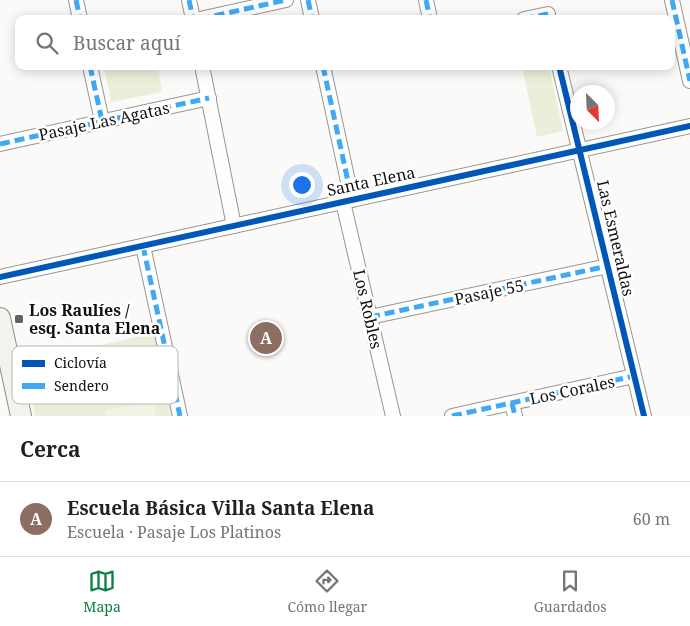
<!DOCTYPE html>
<html lang="es">
<meta charset="utf-8">
<style>
body{margin:0;font-family:"Noto Serif",serif;background:#f2f2f2;color:#202124}
.compass{position:absolute;left:570px;top:85px;width:45px;height:45px;border-radius:50%;background:#fff;box-shadow:0 2px 12px #0003;rotate:156deg}
.you{position:absolute;left:301px;top:184px;width:18px;height:18px;margin:-12px;border:4px solid #fff;border-radius:50%;background:#1a73e8;box-shadow:0 0 0 8px #1a73e833}
.badge{display:grid;place-items:center;width:32px;height:32px;border-radius:50%;background:#0b8043;color:#fff;font-size:16px;font-weight:700}
.pin{position:absolute;translate:-50% -50%;border:2px solid #fff;box-shadow:0 1px 5px #0006}
.list{margin:0;padding:0;list-style:none}
h2{display:flex;justify-content:space-between;align-items:center;height:65px;margin:0;padding:0 20px;font-size:21px}
h2 small{font-size:16px;font-weight:400;color:#757577}
.list li{display:grid;grid-template-columns:32px 1fr auto;gap:15px;align-items:center;box-sizing:border-box;height:75px;padding:0 20px;border-top:1px solid #e0e0e0}
.list b{display:block;font-size:19px;white-space:nowrap}
.list p{margin:0;font-size:16px;white-space:nowrap;color:#757577}
.list em{font-size:16px;font-style:normal;color:#757577}
.icon{flex:none;width:28px;height:28px;fill:none;stroke:currentColor;stroke-width:2;stroke-linecap:round;stroke-linejoin:round}
.map{position:relative;flex:none;width:690px;height:416px;overflow:hidden}
.search{position:absolute;background:#fff;box-shadow:0 2px 12px #0003;left:15px;right:15px;top:15px;height:55px;display:flex;align-items:center;gap:12px;box-sizing:border-box;padding:0 18px;border-radius:10px;color:#757577;font-size:19px}
.sheet{height:140px;background:#fff}
nav{display:flex;justify-content:space-around;align-items:center;box-sizing:border-box;height:70px;border-top:1px solid #e0e0e0;background:#fff;font-size:14px;color:#757577}
nav a{display:grid;justify-items:center;gap:2px}
nav .on{color:#0b8043}
.map>svg:first-child{display:block}
.green{fill:#eaefda}
.pitch{fill:#f2f3e4}
.lines{fill:none;stroke-linecap:round;stroke-linejoin:round}
.street-casing{stroke:#979695;stroke-width:16}
.secondary-casing{stroke:#8d8d8c;stroke-width:22}
.street{stroke:#fffefe;stroke-width:14}
.secondary{stroke:#f4f2ed;stroke-width:20}
.quiet{stroke:#3fa9f5;stroke-width:5;stroke-dasharray:10 5;stroke-linecap:butt}
.cycleway-casing{stroke:#fff;stroke-width:9}
.cycleway{stroke:#0057b8;stroke-width:6}
.poi-dot{fill:#636362;stroke:#fff;stroke-width:2}
.labels{text-anchor:middle;dominant-baseline:central;stroke-width:5;stroke-linejoin:round;paint-order:stroke}
.street-label{font-size:16px;fill:#111;stroke:#fff}
.poi-label{font-size:16px;font-weight:bold;fill:#111;stroke:#fff;text-anchor:start}
.key{fill:#fff;stroke:#b8b8b8;stroke-width:1}
.key-label{font-size:14px;fill:#111}
</style>
<div class="map">
<svg width="690" height="416" viewBox="0 0 690 416">
<rect width="100%" height="100%" fill="#fcfaf8"/>
<g class="green">
<polygon points="104,66 158,66 162,92 111,102"/>
<polygon points="522,66 549,66 563,131 537,137"/>
<polygon points="155,333 173,416 35,416 24,362"/>
</g>
<polygon class="pitch" points="153,401 156,416 106,416 105,411"/>
<g class="lines">
<defs>
<g id="street">
<polyline points="76,0 80,19"/>
<polyline points="189,0 193,19"/>
<polyline points="308,0 312,19"/>
<polyline points="426,0 430,19"/>
<polyline points="672,0 690,81"/>
<polyline points="200,19 286,0"/>
<polyline points="524,19 548,14"/>
<polyline points="90,66 102,121"/>
<polyline points="202,66 234,226"/>
<polyline points="323,66 352,200"/>
<polyline points="559,66 644,416"/>
<polyline points="0,144 209,98"/>
<polyline points="343,202 393,416"/>
<polyline points="143,246 180,416"/>
<polyline points="0,277 690,126"/>
<polyline points="370,317 608,266"/>
<polyline points="512,403 515,416"/>
<polyline points="452,416 634,376"/>
</g>
<polyline id="secondary" points="0,318 21,416"/>
</defs>
<use href="#street" class="street-casing"/>
<use href="#secondary" class="secondary-casing"/>
<use href="#street" class="street"/>
<use href="#secondary" class="secondary"/>
<g class="quiet">
<polyline points="76,0 80,19"/>
<polyline points="189,0 193,19"/>
<polyline points="308,0 312,19"/>
<polyline points="426,0 430,19"/>
<polyline points="672,0 690,81"/>
<polyline points="200,19 286,0"/>
<polyline points="524,19 548,14"/>
<polyline points="90,66 102,121"/>
<polyline points="323,66 352,200"/>
<polyline points="0,144 209,98"/>
<polyline points="143,246 180,416"/>
<polyline points="370,317 608,266"/>
<polyline points="512,403 515,416"/>
<polyline points="452,416 634,376"/>
</g>
<defs>
<g id="cycleway">
<polyline points="559,66 644,416"/>
<polyline points="0,277 690,126"/>
</g>
</defs>
<use href="#cycleway" class="cycleway-casing"/>
<use href="#cycleway" class="cycleway"/>
</g>
<rect class="poi-dot" x="14" y="314" width="10" height="10" rx="2.5"/>
<g class="labels">
<g class="street-label">
<text transform="translate(104 121) rotate(-12)">Pasaje Las Agatas</text>
<text transform="translate(371 181) rotate(-12)">Santa Elena</text>
<text transform="translate(616 238) rotate(77)">Las Esmeraldas</text>
<text transform="translate(489 292) rotate(-12)">Pasaje 55</text>
<text transform="translate(368 309) rotate(77)">Los Robles</text>
<text transform="translate(572 390) rotate(-12)">Los Corales</text>
</g>
<g class="poi-label">
<text x="29" y="310">Los Raulíes /<tspan x="29" dy="18">esq. Santa Elena</tspan></text>
</g>
</g>
<rect x="12" y="346" width="166" height="58" rx="8" class="key"/>
<rect x="22" y="360" width="23" height="7" fill="#0057b8"/>
<rect x="22" y="383" width="23" height="6" fill="#3fa9f5"/>
<g class="key-label">
<text x="54" y="368">Ciclovía</text>
<text x="54" y="391">Sendero</text>
</g>
</svg>
<svg class="compass" viewBox="-18 -18 36 36"><path d="M0-13l5 13h-10z" fill="#e53935"/><path d="M0 13l5-13h-10z" fill="#757577"/></svg>
<div class="you"></div>
<div class="pin badge" style="left:266px;top:338px;background:#8d6e63">A</div>
<div class="search"><svg class="icon" aria-label="search" viewBox="0 0 24 24"><circle cx="10" cy="10" r="6"/><path d="M15 15l6 6"/></svg>Buscar aquí</div>
</div>
<section class="sheet">
<h2>Cerca<small></small></h2>
<ul class="list">
<li><span class="badge" style="background:#8d6e63">A</span><div><b>Escuela Básica Villa Santa Elena</b><p>Escuela · Pasaje Los Platinos</p></div><em>60 m</em></li>
</ul>
</section>
<nav>
<a class="on"><svg class="icon" aria-label="map" viewBox="0 0 24 24"><path d="M3 6l6-2 6 2 6-2v14l-6 2-6-2-6 2zM9 4v14M15 6v14"/></svg>Mapa</a>
<a><svg class="icon" aria-label="directions" viewBox="0 0 24 24"><path d="M12 3l9 9-9 9-9-9zM9 14v-3h6M13 9l2 2-2 2"/></svg>Cómo llegar</a>
<a><svg class="icon" aria-label="saved" viewBox="0 0 24 24"><path d="M7 4h10v16l-5-4-5 4z"/></svg>Guardados</a>
</nav>
